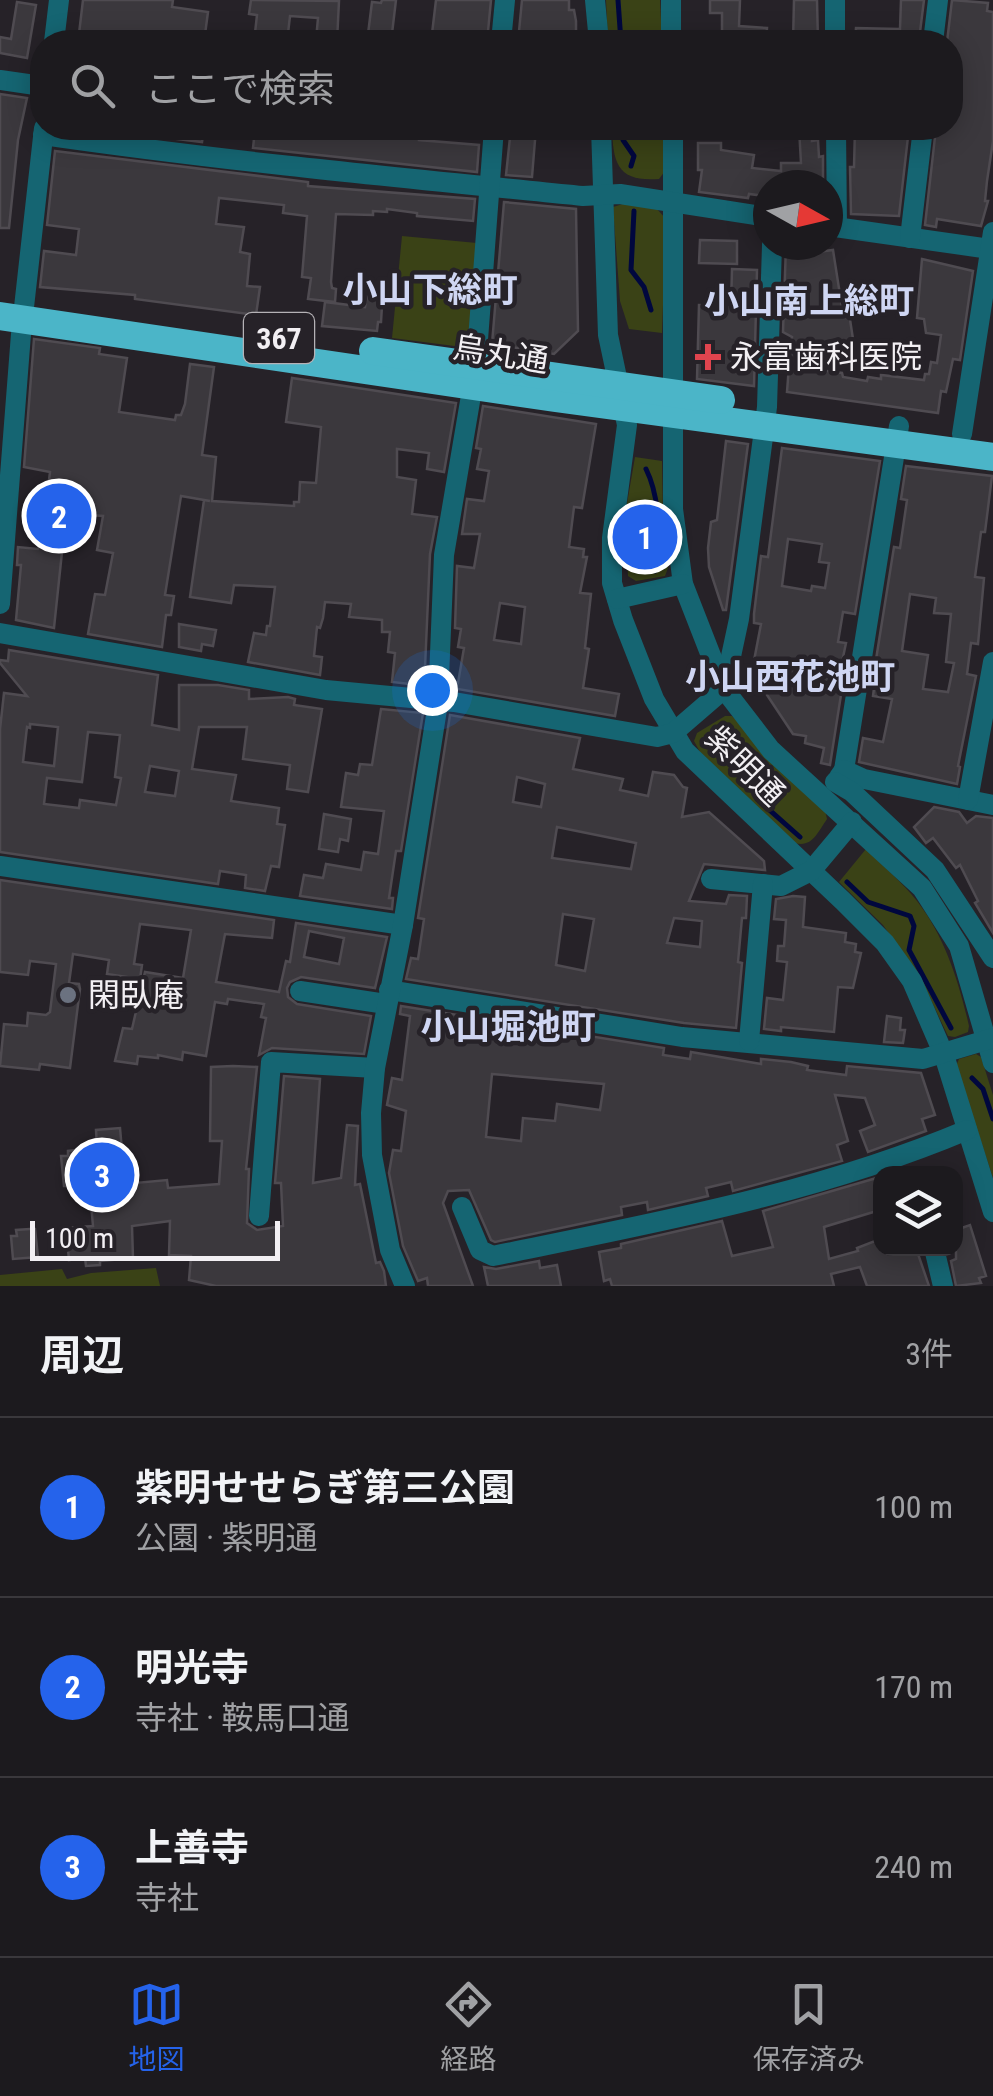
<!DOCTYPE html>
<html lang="ja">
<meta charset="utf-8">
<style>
body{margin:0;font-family:"Roboto Condensed","Noto Sans JP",sans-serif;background:#29272b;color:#f1f3f6}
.controls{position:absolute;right:30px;bottom:30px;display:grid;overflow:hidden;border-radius:20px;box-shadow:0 5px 25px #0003}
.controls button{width:90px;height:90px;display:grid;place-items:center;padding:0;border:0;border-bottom:2px solid #3a383c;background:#1c1a1e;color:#f1f3f6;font:50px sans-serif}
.compass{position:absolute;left:753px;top:170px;width:90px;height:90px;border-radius:50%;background:#1c1a1e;box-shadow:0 5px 25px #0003;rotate:98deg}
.scale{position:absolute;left:30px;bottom:25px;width:250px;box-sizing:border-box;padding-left:10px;border:5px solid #f2eff3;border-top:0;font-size:28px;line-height:35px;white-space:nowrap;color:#f2eff3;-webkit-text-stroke:8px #262228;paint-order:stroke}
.you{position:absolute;left:432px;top:690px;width:35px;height:35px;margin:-25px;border:8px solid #fff;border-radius:50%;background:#1a73e8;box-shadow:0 0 0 15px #1a73e833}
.badge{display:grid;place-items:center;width:65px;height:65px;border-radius:50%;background:#2563eb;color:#fff;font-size:32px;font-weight:700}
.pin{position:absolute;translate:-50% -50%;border:5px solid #fff;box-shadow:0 2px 10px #0006}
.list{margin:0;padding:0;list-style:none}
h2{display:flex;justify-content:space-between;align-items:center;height:130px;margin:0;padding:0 40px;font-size:42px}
h2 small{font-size:32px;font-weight:400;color:#a0a1a4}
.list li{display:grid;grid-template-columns:65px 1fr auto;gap:30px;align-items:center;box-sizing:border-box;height:180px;padding:0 40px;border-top:2px solid #3a383c}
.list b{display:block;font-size:38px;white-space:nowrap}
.list p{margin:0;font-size:32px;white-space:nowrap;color:#a0a1a4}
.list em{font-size:32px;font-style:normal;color:#a0a1a4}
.icon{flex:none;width:55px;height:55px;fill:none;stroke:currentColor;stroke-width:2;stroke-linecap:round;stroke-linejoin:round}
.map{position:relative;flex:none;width:993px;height:1286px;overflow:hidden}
.search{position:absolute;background:#1c1a1e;box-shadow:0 5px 25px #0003;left:30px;right:30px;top:30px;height:110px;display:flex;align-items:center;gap:25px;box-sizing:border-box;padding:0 35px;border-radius:40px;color:#a0a1a4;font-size:38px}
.sheet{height:670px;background:#1c1a1e}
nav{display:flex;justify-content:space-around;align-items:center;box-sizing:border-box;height:140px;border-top:2px solid #3a383c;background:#1c1a1e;font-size:28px;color:#a0a1a4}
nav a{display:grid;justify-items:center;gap:5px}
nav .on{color:#2563eb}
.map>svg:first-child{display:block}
.green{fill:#3a4216}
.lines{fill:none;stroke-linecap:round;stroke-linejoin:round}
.stream{stroke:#00073e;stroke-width:5}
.building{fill:#3b383d;stroke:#4f4b51;stroke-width:2.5;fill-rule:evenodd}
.minor{stroke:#156572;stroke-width:20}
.highway{stroke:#4bb5c8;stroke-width:28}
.health-dot{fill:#e0444e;stroke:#262228;stroke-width:4}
.worship-dot{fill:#6b7280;stroke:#262228;stroke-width:4}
.labels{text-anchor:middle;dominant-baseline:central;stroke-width:9;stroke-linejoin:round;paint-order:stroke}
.shield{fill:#262228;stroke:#b5b2b6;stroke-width:2.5}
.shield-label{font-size:30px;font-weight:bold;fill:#f2eff3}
.street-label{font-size:32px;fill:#f2eff3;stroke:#262228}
.poi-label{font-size:32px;fill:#f2eff3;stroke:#262228;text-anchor:start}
.neighbourhood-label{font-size:35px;font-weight:bold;fill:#cfd6f3;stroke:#262228}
</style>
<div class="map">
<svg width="993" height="1286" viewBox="0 0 993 1286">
<rect width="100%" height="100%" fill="#262228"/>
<g class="green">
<polygon points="606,0 660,0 662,42 608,42"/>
<path d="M612 128H664L665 171 659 179C618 182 613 164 612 128Z"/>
<polygon points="626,203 656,208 666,219 662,333 629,329 620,301 613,207"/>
<polygon points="402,236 477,243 470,348 392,338"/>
<polygon points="635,457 662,461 663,519 668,568 665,576 636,581 628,576 625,515"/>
<path d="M725 716H732L825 810 827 819C818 832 812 848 795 843L700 752 694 741 697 733Z"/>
<path d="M866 849C883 866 902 882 917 901 945 937 959 982 969 1026L968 1032 955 1037 948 1036 921 979 883 925 839 882Z"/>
<polygon points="976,1054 981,1057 993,1095 993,1178 956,1066 959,1059"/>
<polygon points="156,1268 160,1286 0,1286 0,1275 62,1269 67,1279 91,1273"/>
</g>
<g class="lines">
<g class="stream">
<polyline points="618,0 621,42"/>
<polyline points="620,128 623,140 634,156 631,166"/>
<polyline points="634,211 631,270 644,287 651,310"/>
<path d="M646 469C660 497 661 541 655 571"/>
<path d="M715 728C736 749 756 768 757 799L800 837"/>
<polyline points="847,882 868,902 910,916 914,926 909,950 951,1028"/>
<polyline points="972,1078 983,1089 993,1119"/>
</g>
</g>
<g class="building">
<polygon points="83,0 173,0 172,7 208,12 204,42 78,42"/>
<polygon points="251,0 339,1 337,42 316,40 318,18 290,16 287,42 254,42 257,15 249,14"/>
<polygon points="382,0 396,0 391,42 367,42 372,2 381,3"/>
<polygon points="436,0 491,0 487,42 431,42"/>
<polygon points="522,0 569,0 569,10 574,10 576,21 576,42 518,42"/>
<polygon points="710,0 740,0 739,26 767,28 766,42 722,42 722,13 710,13"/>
<polygon points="794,0 817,0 818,42 793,42"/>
<polygon points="901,0 924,0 919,40 855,42 856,28 900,29"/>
<polygon points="952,0 988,3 987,11 993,12 993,141 987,181 985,201 988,201 981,226 937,219 936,227 925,225 936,128 950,128 950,42 947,42"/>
<polygon points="17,2 36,5 27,58 0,53 0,37 11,39"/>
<polygon points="0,94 27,98 18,140 9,228 0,228"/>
<polygon points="89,128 204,128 202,142"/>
<polygon points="230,128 334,128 366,132 366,129 388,132 388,128 410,128 420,131 419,140 479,145 477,172 253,148 254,139 229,137"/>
<polygon points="511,128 536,128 532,177 506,175"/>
<polygon points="799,128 813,128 812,141 818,140 819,157 823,156 823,185 768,185 765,196 749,194 748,198 699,192 702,170 698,170 698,143 721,143 721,150 754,155 752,168 781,171 781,163 801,163"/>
<polygon points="855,128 909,128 899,216 851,214 850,167 854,167"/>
<polygon points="55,151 308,182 308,186 475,199 473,221 417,216 417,213 387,209 387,212 373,211 373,215 336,214 331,282 332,288 336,289 335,302 308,299 311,278 302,277 307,216 283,213 284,205 219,198 216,224 244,227 240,252 250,254 247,286 260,287 256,315 135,299 135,295 40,287 44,251 76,255 79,229 47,225"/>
<polygon points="504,202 576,209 578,331 554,354 492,344"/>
<polygon points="700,240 737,241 737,264 699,263"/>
<polygon points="786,245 796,245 795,255 833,250 843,314 849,313 855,352 790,362 792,337 783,332"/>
<polygon points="922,259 973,271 960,360 953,359 946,392 941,391 938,413 787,392 789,366 842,373 843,377 867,381 868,377 881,379 881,375 924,380 925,374 929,374 931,362 937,363 941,335 926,333 924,319 917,318"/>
<polygon points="732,269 757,270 754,386 697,379 699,305 731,306"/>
<polygon points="368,288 383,290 381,322 378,322 377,331 322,326 325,302 365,307"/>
<polygon points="34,339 100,348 99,354 127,358 119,412 175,420 176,415 181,415 185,404 190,364 214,367 202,455 216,457 212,501 294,506 294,502 299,502 300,482 316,483 321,427 286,422 292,378 456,403 444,472 427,469 429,453 397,449 397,477 416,480 412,514 437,517 430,554 425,668 421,668 419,685 392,682 395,653 388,652 390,632 382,632 382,620 349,617 351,604 325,602 323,618 320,628 317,627 314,656 322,657 320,675 248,662 254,633 266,635 267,626 270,626 275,587 234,585 231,603 190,597 204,500 210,501 181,496 165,595 174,596 171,615 166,615 162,647 88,634 95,594 105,595 113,553 97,550 103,516 75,514 73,534 64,533 54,628 16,620 21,565 17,565 18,547 38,549 41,546 50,472 24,467"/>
<path d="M483 406 596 424 582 508 574 507 569 547 584 549 583 557H587L580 593 591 594 585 648 589 649 583 688 619 694 615 716 452 688 453 682 458 683 464 648 458 647 461 629 455 628 457 566 474 568 480 534H462L467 499 484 501 489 471 477 469 481 449 476 448ZM500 603 525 607 521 644 494 640Z"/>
<polygon points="726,441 748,444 726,610 723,610 709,567 708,548 711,522 717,520"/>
<path d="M782 448 880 461 855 614 843 612 838 642 846 643 838 681 843 682 830 765 821 763 824 748 805 743 806 736 793 734 761 686 765 668 753 666 761 624 754 623V614L761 556 768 557ZM788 539 822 544 819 562 829 563 825 588 812 586 811 591 782 586Z"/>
<path d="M906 466 992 476 985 532H981L975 577 984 578 978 644 971 643 967 674 976 676 958 766 960 767 957 784 859 762 863 738 883 742 892 699 873 696 876 673 874 672 894 547 900 548 907 500 901 499ZM910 594 936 598 934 613 951 614 946 662 954 663 948 692 923 689 928 655 902 651Z"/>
<polygon points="179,624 216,630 213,646 202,644 201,651 179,647"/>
<path d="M9 650 158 675 152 725 179 730V685H218L249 690V699L288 697 295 699 294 705 322 709 308 792 287 789 290 765 243 759 247 727H199L192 769 236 775 231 801 279 808 277 824 285 825 279 867 271 866 265 891 245 888 246 875 220 871 218 884 0 852V729L4 693 27 696 0 663V660L8 661ZM30 724 58 727 54 766 23 762 27 727 30 728ZM88 732 120 735 115 777 121 778 116 805 80 800 79 808 44 804 47 778 82 782ZM150 766 179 771 175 796 145 792Z"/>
<polygon points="381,709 423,713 401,851 396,851 389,898 393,898 392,909 300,896 304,875 323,878 326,864 361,870 364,852 378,854 384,811 341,807 346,773 358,775 360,764 372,765"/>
<path d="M450 715 580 738 573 769 623 779 620 790 648 796 653 772 674 775 683 787 687 788 682 817 709 812 764 861 765 870 704 864 689 901 726 904 729 895 747 896 746 918H742L738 962 742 963 736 1028 684 1023 406 979 411 958 418 959 424 919 418 918ZM517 777 545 784 541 807 513 802ZM557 827 636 843 631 869 552 858ZM563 914 594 919 585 971 556 965ZM674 918 702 921 700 947 667 943Z"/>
<polygon points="934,807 959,812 967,823 976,816 993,818 993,933 975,903 978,901 960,865 956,868 933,838 926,843 914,827"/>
<polygon points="324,814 351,819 348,841 340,839 338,852 319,849"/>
<path d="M0 880 274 920 272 938 225 934 216 982 279 992 286 961 290 962 296 923 387 937 375 988 301 977 290 982 287 988 288 997 297 1004 371 1016 364 1054 272 1048 259 1055 266 1018 261 1017 264 1004 228 999 227 1004 215 1002 206 1056 183 1052 182 1060 158 1055V1058L138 1056 137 1064 115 1061 123 1028 132 1029 145 972 183 978 191 930 140 924 134 964 142 965 140 979 107 974 109 960 73 954 69 983 79 984 80 989 70 1068 40 1064 39 1070 0 1066 4 1024 27 1026 28 1013 46 1015 50 1012 56 964 30 961 28 975 0 972ZM309 931 344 938 339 964 304 957Z"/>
<polygon points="793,896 805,897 803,927 846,933 845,942 856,944 855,952 861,953 853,988 838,987 834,1032 781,1027 781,1031 764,1029 767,998 783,1000 787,962 777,961 778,946 784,946 786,920 774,919 776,899"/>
<path d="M401 1006 664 1048 663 1055 690 1059 691 1052 761 1064V1059L791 1062 808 1066 807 1070 846 1075 847 1066 921 1073 935 1115 922 1119 926 1131 868 1152 860 1131 875 1125 865 1098 835 1095 848 1141 837 1145 842 1161 733 1191 731 1182 706 1188 708 1196 648 1210 647 1202 621 1207 622 1215 495 1242 491 1240 469 1190 448 1191 443 1203 473 1286H428L427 1278 418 1281 403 1246 389 1173 393 1150 401 1151 406 1111 387 1105 392 1078 402 1080 410 1016 400 1014ZM492 1074 604 1084 600 1110 557 1104 555 1121 523 1118 521 1141 486 1137Z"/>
<polygon points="887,1016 901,1018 900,1030 905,1030 903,1043 884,1042"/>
<polygon points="233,1066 257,1067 246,1169 249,1169 247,1223 257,1230 283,1226 281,1183 275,1183 284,1076 320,1079 313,1183 341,1178 347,1125 358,1126 355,1185 360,1184 376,1263 380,1262 384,1271 386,1286 216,1286 189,1280 191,1256 169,1255 170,1221 132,1226 133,1258 100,1261 100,1265 86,1266 85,1258 69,1260 66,1228 93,1226 90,1192 72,1193 71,1186 64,1186 61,1156 68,1156 68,1151 97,1148 96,1130 120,1128 125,1184 167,1180 168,1188 219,1184 222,1141 210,1141 211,1067"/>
<polygon points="880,1177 880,1210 824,1227 829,1259 858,1251 857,1248 875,1241 880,1248 916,1248 929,1286 867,1286 860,1267 831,1274 834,1286 612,1286 610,1279 604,1281 599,1252 621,1248 621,1244 722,1221 732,1256 773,1247 763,1211"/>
<polygon points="970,1225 986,1276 979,1278 981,1283 956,1286 951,1261 956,1259 956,1230"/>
<polygon points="30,1229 35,1229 38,1257 13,1259 11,1236 17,1236 16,1230"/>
<polygon points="539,1261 540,1268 557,1265 561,1286 488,1286 484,1267 496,1269"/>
</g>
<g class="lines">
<g class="minor">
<polyline points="595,0 599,42"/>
<polyline points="671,0 671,42"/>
<polyline points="835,0 835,42"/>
<polyline points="54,42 59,0"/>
<polyline points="501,42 505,0"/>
<polyline points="933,42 938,0"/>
<polyline points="0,80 42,86"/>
<polyline points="601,128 608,335 627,425 612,538 612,583 623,620 654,699 685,751 843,901 885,943 912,981 944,1055 993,1212"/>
<polyline points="673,128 673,509 683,584 724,689 771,750 922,888 959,946 993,1063"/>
<polyline points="836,128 837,227"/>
<path d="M43 135C223 161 403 178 583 196L620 194 768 217"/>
<polyline points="828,226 990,249"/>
<polyline points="910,238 923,128"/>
<polyline points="962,434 993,232"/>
<polyline points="617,599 683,584"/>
<polyline points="0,604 21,334 44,128"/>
<polyline points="0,633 326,690 454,702 657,737 673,733 724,689 739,619 767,407 772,245"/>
<polyline points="844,770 899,426"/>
<polyline points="839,777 844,770 864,779 993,805"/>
<polyline points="835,782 852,792 935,870 993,958"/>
<polyline points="968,800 993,662"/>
<polyline points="0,866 403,925"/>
<polyline points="711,879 781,886 811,871 852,822"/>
<polyline points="389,990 682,1037 923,1059 993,1038"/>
<polyline points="300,991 386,1004"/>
<polyline points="749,1041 763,884"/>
<path d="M462 1207 480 1250 493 1256C654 1223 815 1194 967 1130"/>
<polyline points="259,1216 271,1062 375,1068"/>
<polyline points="934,1248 943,1286"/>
<polyline points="405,1286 390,1250 372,1155 371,1113 375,1068 403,925 438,703 444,555 476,366 494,128"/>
</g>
<g class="highway">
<polyline points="0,316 555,398 993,457"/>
<polyline points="373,351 721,400"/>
</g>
</g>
<path class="health-dot" d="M703 342h10v10h10v10h-10v10h-10v-10h-10v-10h10z"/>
<circle class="worship-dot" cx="68" cy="995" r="10"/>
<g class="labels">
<rect class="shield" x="244" y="313" width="70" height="50" rx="8"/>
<g class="shield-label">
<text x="279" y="338">367</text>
</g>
<g class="street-label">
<text transform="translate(501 354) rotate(9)">烏丸通</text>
<text transform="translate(745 766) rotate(45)">紫明通</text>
</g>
<g class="poi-label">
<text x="730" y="357">永富歯科医院</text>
<text x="88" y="995">閑臥庵</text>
</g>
<g class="neighbourhood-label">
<text x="430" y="290">小山下総町</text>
<text x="809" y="301">小山南上総町</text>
<text x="790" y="677">小山西花池町</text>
<text x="508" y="1027">小山堀池町</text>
</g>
</g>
</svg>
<div class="controls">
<button><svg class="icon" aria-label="layers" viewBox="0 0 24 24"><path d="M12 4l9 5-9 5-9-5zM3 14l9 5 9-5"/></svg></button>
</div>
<svg class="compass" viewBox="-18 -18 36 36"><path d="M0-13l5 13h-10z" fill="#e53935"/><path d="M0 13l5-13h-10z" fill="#a0a1a4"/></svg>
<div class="scale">100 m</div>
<div class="you"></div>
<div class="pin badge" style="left:645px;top:537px">1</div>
<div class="pin badge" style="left:59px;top:516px">2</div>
<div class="pin badge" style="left:102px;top:1175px">3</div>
<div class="search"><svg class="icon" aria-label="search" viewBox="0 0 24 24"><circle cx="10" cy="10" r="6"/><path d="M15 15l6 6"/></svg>ここで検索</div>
</div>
<section class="sheet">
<h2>周辺<small>3件</small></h2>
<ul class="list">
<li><span class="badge">1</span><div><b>紫明せせらぎ第三公園</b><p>公園 · 紫明通</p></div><em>100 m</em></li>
<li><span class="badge">2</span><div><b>明光寺</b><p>寺社 · 鞍馬口通</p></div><em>170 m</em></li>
<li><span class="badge">3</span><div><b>上善寺</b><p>寺社</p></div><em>240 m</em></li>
</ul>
</section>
<nav>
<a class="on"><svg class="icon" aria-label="map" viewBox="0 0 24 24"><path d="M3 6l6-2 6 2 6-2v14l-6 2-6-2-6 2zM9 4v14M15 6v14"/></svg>地図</a>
<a><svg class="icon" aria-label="directions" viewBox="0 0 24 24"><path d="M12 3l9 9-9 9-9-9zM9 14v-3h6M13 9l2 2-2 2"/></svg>経路</a>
<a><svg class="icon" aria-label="saved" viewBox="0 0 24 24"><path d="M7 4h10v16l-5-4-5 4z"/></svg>保存済み</a>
</nav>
